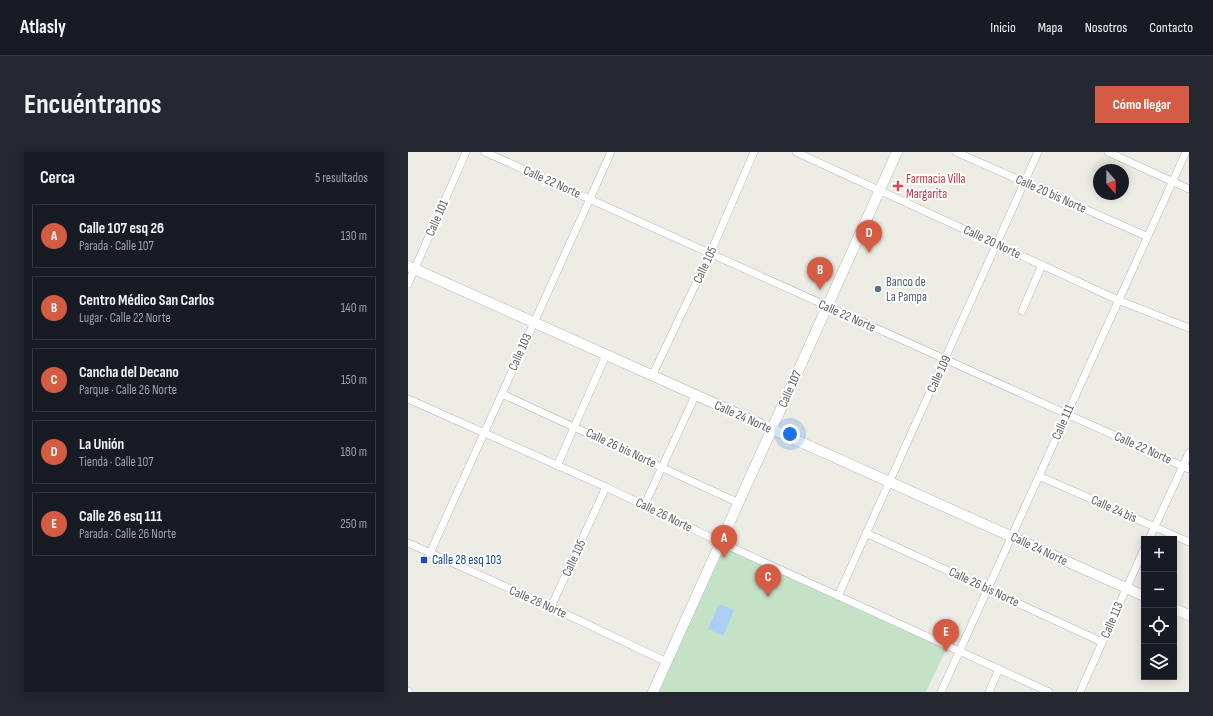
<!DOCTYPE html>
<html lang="es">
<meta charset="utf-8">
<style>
body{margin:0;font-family:"Sofia Sans Condensed",sans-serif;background:#242831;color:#f1f3f6}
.controls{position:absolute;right:12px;bottom:12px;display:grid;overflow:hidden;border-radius:0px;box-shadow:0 2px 10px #0003}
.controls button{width:36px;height:36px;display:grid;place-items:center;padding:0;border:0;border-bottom:1px solid #363941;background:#171b24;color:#f1f3f6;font:20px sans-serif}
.compass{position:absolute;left:685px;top:12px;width:36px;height:36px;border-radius:50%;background:#171b24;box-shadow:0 2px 10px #0003;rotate:159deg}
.you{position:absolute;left:382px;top:282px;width:14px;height:14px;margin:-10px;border:3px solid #fff;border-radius:50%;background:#1a73e8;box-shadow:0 0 0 6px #1a73e833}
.badge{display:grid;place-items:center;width:26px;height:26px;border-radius:50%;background:#d55c43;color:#fff;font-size:13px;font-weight:700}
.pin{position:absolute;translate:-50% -33px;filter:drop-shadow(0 1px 2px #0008)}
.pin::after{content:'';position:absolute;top:21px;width:14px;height:12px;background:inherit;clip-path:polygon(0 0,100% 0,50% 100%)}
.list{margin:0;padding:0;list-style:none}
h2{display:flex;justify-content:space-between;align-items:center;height:52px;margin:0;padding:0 16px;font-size:17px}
h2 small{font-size:13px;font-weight:400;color:#9ea1a6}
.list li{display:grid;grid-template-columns:26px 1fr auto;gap:12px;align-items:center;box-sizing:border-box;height:64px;margin:0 8px 8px;padding:0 8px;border:1px solid #363941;border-radius:0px}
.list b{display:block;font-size:15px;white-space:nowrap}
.list p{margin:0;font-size:13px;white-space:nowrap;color:#9ea1a6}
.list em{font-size:13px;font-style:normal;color:#9ea1a6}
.icon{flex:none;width:22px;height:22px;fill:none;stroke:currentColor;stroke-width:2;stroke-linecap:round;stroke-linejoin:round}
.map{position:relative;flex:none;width:781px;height:540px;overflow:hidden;border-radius:0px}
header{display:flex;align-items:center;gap:24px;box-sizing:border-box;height:56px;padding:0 20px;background:#171b24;border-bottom:1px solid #363941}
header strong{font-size:19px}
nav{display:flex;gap:22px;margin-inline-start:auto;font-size:14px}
.intro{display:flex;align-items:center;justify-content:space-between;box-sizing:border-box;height:96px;padding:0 24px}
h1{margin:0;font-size:28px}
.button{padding:10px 18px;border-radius:0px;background:#d55c43;color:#fff;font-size:14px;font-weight:700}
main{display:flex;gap:24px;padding:0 24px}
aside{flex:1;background:#171b24;border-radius:0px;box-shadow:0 2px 10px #0003}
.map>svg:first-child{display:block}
.green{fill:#c4e2c6}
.water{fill:#accef5}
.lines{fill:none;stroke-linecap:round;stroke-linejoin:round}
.street-casing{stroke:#b4b6ba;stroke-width:8}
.secondary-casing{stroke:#b6b8bc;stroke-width:11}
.street{stroke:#fff;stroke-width:7}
.secondary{stroke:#fff;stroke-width:10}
.health-dot{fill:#e0444e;stroke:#fff;stroke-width:1.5}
.service-dot{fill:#5c6f8a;stroke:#fff;stroke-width:1.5}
.transit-dot{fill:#1a4fb4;stroke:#fff;stroke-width:1.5}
.labels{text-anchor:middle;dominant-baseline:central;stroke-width:4;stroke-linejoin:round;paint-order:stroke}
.health-label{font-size:13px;fill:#be3a42;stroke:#fff;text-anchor:start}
.street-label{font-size:13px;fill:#5c5f63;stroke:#fff}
.service-label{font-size:13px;fill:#4e5e75;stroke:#fff;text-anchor:start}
.transit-label{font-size:13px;fill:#164399;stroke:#fff;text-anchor:start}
</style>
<header>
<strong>Atlasly</strong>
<nav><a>Inicio</a><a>Mapa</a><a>Nosotros</a><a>Contacto</a></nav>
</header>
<div class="intro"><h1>Encuéntranos</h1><a class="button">Cómo llegar</a></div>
<main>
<aside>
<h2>Cerca<small>5 resultados</small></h2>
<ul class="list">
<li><span class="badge">A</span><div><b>Calle 107 esq 26</b><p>Parada · Calle 107</p></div><em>130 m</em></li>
<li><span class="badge">B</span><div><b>Centro Médico San Carlos</b><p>Lugar · Calle 22 Norte</p></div><em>140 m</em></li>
<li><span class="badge">C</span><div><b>Cancha del Decano</b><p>Parque · Calle 26 Norte</p></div><em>150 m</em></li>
<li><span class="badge">D</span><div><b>La Unión</b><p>Tienda · Calle 107</p></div><em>180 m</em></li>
<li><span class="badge">E</span><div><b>Calle 26 esq 111</b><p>Parada · Calle 26 Norte</p></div><em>250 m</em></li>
</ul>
</aside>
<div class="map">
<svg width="781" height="540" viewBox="0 0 781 540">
<rect width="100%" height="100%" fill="#edece4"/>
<polygon class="green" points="315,395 539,495 518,540 249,540"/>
<polygon class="water" points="311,452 326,458 315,484 300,477"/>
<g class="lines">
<defs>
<g id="street">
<polyline points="77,0 781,317"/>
<polyline points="388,0 710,148 781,176"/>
<polyline points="548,0 738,84"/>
<polyline points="700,0 781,37"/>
<polyline points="0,132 58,0"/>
<polyline points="614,159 634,113"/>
<polyline points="244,224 302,102 346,0"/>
<polyline points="94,242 331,351"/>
<polyline points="0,247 198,335 314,391 641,540"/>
<polyline points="149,314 198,203"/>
<polyline points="631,324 781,390"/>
<polyline points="236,354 287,244"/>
<polyline points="458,381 694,490"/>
<polyline points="741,387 781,301"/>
<polyline points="0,391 143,455 259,510"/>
<polyline points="22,401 203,0"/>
<polyline points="430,444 630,0"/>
<polyline points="143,455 198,335"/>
<polyline points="0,539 1,540"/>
<polyline points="533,540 778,0"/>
<polyline points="581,540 591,517"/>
<polyline points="672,540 736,397"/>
</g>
<g id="secondary">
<polyline points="0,114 736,444"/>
<polyline points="766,457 781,463"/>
<polyline points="245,540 489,0"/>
</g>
</defs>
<use href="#street" class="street-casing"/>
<use href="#secondary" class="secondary-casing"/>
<use href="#street" class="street"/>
<use href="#secondary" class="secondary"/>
</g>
<path class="health-dot" d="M488 28h4v4h4v4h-4v4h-4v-4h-4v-4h4z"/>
<circle class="service-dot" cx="470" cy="137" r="4"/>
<rect class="transit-dot" x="12" y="404" width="8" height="8" rx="2"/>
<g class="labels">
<g class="health-label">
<text x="498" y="27">Farmacia Villa<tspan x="498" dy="15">Margarita</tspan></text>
</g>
<g class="street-label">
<text transform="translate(144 30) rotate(24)">Calle 22 Norte</text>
<text transform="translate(643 42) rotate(24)">Calle 20 bis Norte</text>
<text transform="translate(29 66) rotate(-66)">Calle 101</text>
<text transform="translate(584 90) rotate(25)">Calle 20 Norte</text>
<text transform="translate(297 113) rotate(-65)">Calle 105</text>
<text transform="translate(439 164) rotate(24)">Calle 22 Norte</text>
<text transform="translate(112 200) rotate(-66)">Calle 103</text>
<text transform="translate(531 222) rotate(-65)">Calle 109</text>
<text transform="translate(382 237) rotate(-66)">Calle 107</text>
<text transform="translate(335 265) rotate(24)">Calle 24 Norte</text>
<text transform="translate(655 270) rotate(-66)">Calle 111</text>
<text transform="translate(213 296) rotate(25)">Calle 26 bis Norte</text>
<text transform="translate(735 296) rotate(24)">Calle 22 Norte</text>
<text transform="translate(706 357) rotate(24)">Calle 24 bis</text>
<text transform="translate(256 363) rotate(26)">Calle 26 Norte</text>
<text transform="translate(631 397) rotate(25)">Calle 24 Norte</text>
<text transform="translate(166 406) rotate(-65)">Calle 105</text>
<text transform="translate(576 435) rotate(25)">Calle 26 bis Norte</text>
<text transform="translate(130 450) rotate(24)">Calle 28 Norte</text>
<text transform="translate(704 468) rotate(-67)">Calle 113</text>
</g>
<g class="service-label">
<text x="478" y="130">Banco de<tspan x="478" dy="15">La Pampa</tspan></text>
</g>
<g class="transit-label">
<text x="24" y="408">Calle 28 esq 103</text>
</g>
</g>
</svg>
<div class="controls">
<button>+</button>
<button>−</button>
<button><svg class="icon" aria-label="locate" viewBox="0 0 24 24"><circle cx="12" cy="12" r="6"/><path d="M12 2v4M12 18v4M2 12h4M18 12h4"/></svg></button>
<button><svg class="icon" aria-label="layers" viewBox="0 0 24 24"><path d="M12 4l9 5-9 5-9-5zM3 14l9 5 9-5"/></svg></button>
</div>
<svg class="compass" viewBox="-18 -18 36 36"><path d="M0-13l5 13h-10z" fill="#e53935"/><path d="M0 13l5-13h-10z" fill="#9ea1a6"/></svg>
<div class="you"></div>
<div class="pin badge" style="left:316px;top:406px">A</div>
<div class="pin badge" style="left:412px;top:138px">B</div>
<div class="pin badge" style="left:360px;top:445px">C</div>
<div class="pin badge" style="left:461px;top:101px">D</div>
<div class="pin badge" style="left:538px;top:500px">E</div>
</div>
</main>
